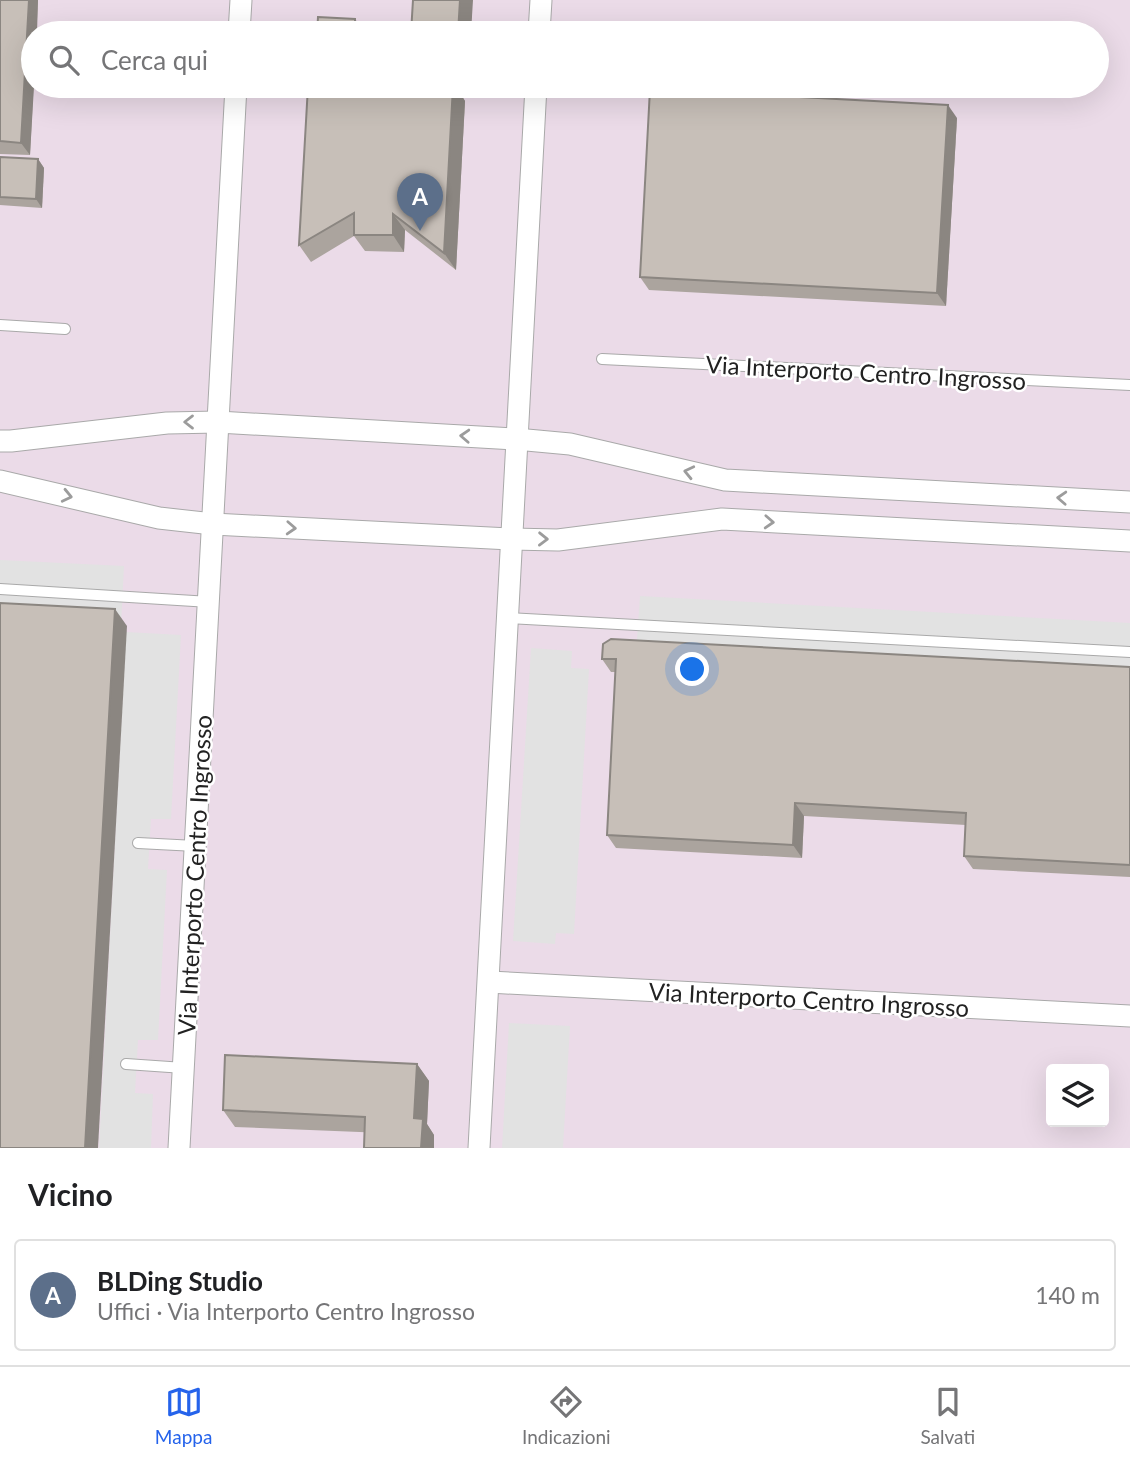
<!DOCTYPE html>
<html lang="it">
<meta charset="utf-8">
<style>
body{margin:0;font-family:Lato,sans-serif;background:#f6f6f6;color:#202124}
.controls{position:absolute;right:21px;bottom:21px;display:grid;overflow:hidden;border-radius:7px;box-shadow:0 7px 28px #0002}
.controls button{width:63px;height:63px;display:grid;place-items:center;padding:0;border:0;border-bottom:2px solid #e0e0e0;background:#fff;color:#202124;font:35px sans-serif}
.you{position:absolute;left:693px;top:670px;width:24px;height:24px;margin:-18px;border:5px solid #fff;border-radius:50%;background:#1a73e8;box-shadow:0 0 0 10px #1a73e833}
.badge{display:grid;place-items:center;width:46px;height:46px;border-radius:50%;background:#2563eb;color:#fff;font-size:23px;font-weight:700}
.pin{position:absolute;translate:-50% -58px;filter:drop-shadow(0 2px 4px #0008)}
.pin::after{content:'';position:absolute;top:37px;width:24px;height:21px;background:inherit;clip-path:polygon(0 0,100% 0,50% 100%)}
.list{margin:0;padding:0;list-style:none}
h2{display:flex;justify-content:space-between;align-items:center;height:91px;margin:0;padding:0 28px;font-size:30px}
h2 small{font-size:23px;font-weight:400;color:#757577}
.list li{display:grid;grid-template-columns:46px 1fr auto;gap:21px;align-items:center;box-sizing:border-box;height:112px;margin:0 14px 14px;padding:0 14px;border:2px solid #e0e0e0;border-radius:7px}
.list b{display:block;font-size:26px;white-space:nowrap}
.list p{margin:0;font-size:23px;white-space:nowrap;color:#757577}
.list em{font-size:23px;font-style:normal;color:#757577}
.icon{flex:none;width:38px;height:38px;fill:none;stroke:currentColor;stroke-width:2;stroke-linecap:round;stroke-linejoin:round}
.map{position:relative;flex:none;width:1130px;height:1148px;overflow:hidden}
.search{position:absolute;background:#fff;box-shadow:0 7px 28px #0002;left:21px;right:21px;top:21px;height:77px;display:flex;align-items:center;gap:18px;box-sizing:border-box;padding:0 24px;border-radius:38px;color:#757577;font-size:26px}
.sheet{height:217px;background:#fff}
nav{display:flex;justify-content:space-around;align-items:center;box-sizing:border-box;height:98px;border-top:2px solid #e0e0e0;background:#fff;font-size:19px;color:#757577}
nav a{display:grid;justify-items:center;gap:4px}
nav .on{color:#2563eb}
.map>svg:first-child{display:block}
.industrial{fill:#ebdbe8;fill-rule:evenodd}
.parking{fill:#e2e2e2}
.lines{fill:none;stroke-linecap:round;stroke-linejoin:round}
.service-casing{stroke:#a9a9a9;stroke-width:12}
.minor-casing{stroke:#a9a9a9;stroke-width:23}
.service{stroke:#fff;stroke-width:10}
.minor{stroke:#fff;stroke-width:21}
.wall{fill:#aba49e}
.shaded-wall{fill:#8b8681}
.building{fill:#c7bfb8;stroke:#8b8681;stroke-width:2}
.oneway{stroke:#9c9c9c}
.labels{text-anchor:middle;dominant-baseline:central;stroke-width:5;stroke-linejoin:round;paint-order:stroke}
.street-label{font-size:24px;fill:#222;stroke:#fff}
</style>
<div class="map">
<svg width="1130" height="1148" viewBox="0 0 1130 1148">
<rect width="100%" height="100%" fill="#f2efe9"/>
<path class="industrial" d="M0 0H1130V1148H0ZM33 33H1097V86H33ZM1051 1069H1104V1122H1051Z"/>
<g class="parking">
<polygon points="0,560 124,566 121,625 0,619"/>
<polygon points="640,596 1130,623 1130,680 636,653"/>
<polygon points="126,632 181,635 171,819 151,819 148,869 167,870 158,1040 138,1040 135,1093 153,1094 151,1148 99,1148"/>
<polygon points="531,648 572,651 571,668 589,669 574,934 556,933 555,944 513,941"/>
<polygon points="509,1023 570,1026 563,1148 502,1148"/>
</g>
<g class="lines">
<defs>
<g id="service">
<polyline points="0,325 65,329"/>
<polyline points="602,359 1130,385"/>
<polyline points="0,589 210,602"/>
<polyline points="507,618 1130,652"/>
<polyline points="138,843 196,846"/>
<polyline points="126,1064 184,1068"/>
</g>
<g id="minor">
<polyline points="239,33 241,0"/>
<polyline points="539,33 541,0"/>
<polyline points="0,441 11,441 167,423 218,422 516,439 570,444 725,480 1130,502"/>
<polyline points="0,481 159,518 213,524 511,539 558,540 722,519 1130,541"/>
<polyline points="489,982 1130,1016"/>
<polyline points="179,1148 236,86"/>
<polyline points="479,1148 536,86"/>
</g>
</defs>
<use href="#service" class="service-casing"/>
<use href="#minor" class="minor-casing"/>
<use href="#service" class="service"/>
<use href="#minor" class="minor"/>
</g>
<g class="wall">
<polygon points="0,0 38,0 30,155 0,154"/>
<polygon points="308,86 468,86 468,95 461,94 465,101 456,270 405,230 404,252 365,251 354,236 311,262 299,245"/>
<polygon points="957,118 946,306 649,290 640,277"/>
<polygon points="0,157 38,159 44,168 42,208 0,205"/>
<polygon points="602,659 1130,667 1130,877 973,869 964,856 966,825 804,816 802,858 616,848 607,835 616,672 611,672"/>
<polygon points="417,1064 429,1081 427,1124 434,1135 235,1127 223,1110"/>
</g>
<g class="shaded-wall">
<polygon points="29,0 38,0 37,33 33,33 34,86 30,155 21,143"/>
<polygon points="460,0 473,0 471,33 458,33"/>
<polygon points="355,19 365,33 355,33"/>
<polygon points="453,86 455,86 465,101 456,270 444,253"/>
<polygon points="462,86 468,86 468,95"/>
<polygon points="948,105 957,118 946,306 937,293"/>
<polygon points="38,159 44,168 42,208 36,199"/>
<polygon points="393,214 405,230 404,252 393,235"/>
<polygon points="115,609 127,626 98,1148 85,1148"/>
<polygon points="795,803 804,816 802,858 793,845"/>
<polygon points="417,1064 429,1081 427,1124 434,1135 434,1148 421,1148 414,1118"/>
</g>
<g class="building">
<polygon points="0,0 29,0 21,143 0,141"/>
<polygon points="413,0 460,0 458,33 411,33"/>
<polygon points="318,17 355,19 355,33 317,33"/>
<polygon points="308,86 377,86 420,88 421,86 453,86 444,253 393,214 393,235 354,235 354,213 299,245"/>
<polygon points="650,89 948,105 937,293 640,277"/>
<polygon points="0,157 38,159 36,199 0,197"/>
<polygon points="0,603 115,609 85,1148 0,1148"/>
<polygon points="611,639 1130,667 1130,865 964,856 966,813 795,803 793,845 607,835 616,659 602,659 603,644"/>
<polygon points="225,1055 417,1064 414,1118 423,1119 421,1148 364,1148 365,1117 223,1110"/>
</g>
<defs><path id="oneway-chevron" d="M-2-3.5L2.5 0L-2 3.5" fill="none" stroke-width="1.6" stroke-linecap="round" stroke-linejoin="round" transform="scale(1.75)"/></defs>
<g class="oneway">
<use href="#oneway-chevron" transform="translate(189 422) rotate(180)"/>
<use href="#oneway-chevron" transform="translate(465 436) rotate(-177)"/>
<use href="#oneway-chevron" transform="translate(689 472) rotate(-167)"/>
<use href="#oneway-chevron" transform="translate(67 496) rotate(13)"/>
<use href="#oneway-chevron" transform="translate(1062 498) rotate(-177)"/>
<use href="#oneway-chevron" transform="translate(769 522) rotate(3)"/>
<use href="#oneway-chevron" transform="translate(291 528) rotate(3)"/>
<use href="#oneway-chevron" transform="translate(543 539) rotate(1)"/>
</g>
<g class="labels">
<g class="street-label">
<text transform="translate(866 372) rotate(3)">Via Interporto Centro Ingrosso</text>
<text transform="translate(194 875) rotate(-87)">Via Interporto Centro Ingrosso</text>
<text transform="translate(809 999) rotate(3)">Via Interporto Centro Ingrosso</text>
</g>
</g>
</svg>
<div class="controls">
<button><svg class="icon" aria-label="layers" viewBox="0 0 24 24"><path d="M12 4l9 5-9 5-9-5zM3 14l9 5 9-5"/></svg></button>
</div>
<div class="you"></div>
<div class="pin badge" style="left:420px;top:231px;background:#5c6f8a">A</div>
<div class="search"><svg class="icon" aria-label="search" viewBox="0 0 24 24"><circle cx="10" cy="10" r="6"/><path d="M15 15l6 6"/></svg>Cerca qui</div>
</div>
<section class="sheet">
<h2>Vicino<small></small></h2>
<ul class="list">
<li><span class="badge" style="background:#5c6f8a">A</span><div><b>BLDing Studio</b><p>Uffici · Via Interporto Centro Ingrosso</p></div><em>140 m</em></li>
</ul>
</section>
<nav>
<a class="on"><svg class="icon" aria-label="map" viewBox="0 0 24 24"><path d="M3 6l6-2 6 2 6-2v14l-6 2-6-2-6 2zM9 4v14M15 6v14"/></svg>Mappa</a>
<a><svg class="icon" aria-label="directions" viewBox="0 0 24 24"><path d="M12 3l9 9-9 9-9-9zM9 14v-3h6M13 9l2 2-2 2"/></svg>Indicazioni</a>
<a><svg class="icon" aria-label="saved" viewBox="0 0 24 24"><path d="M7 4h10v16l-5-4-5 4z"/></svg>Salvati</a>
</nav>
